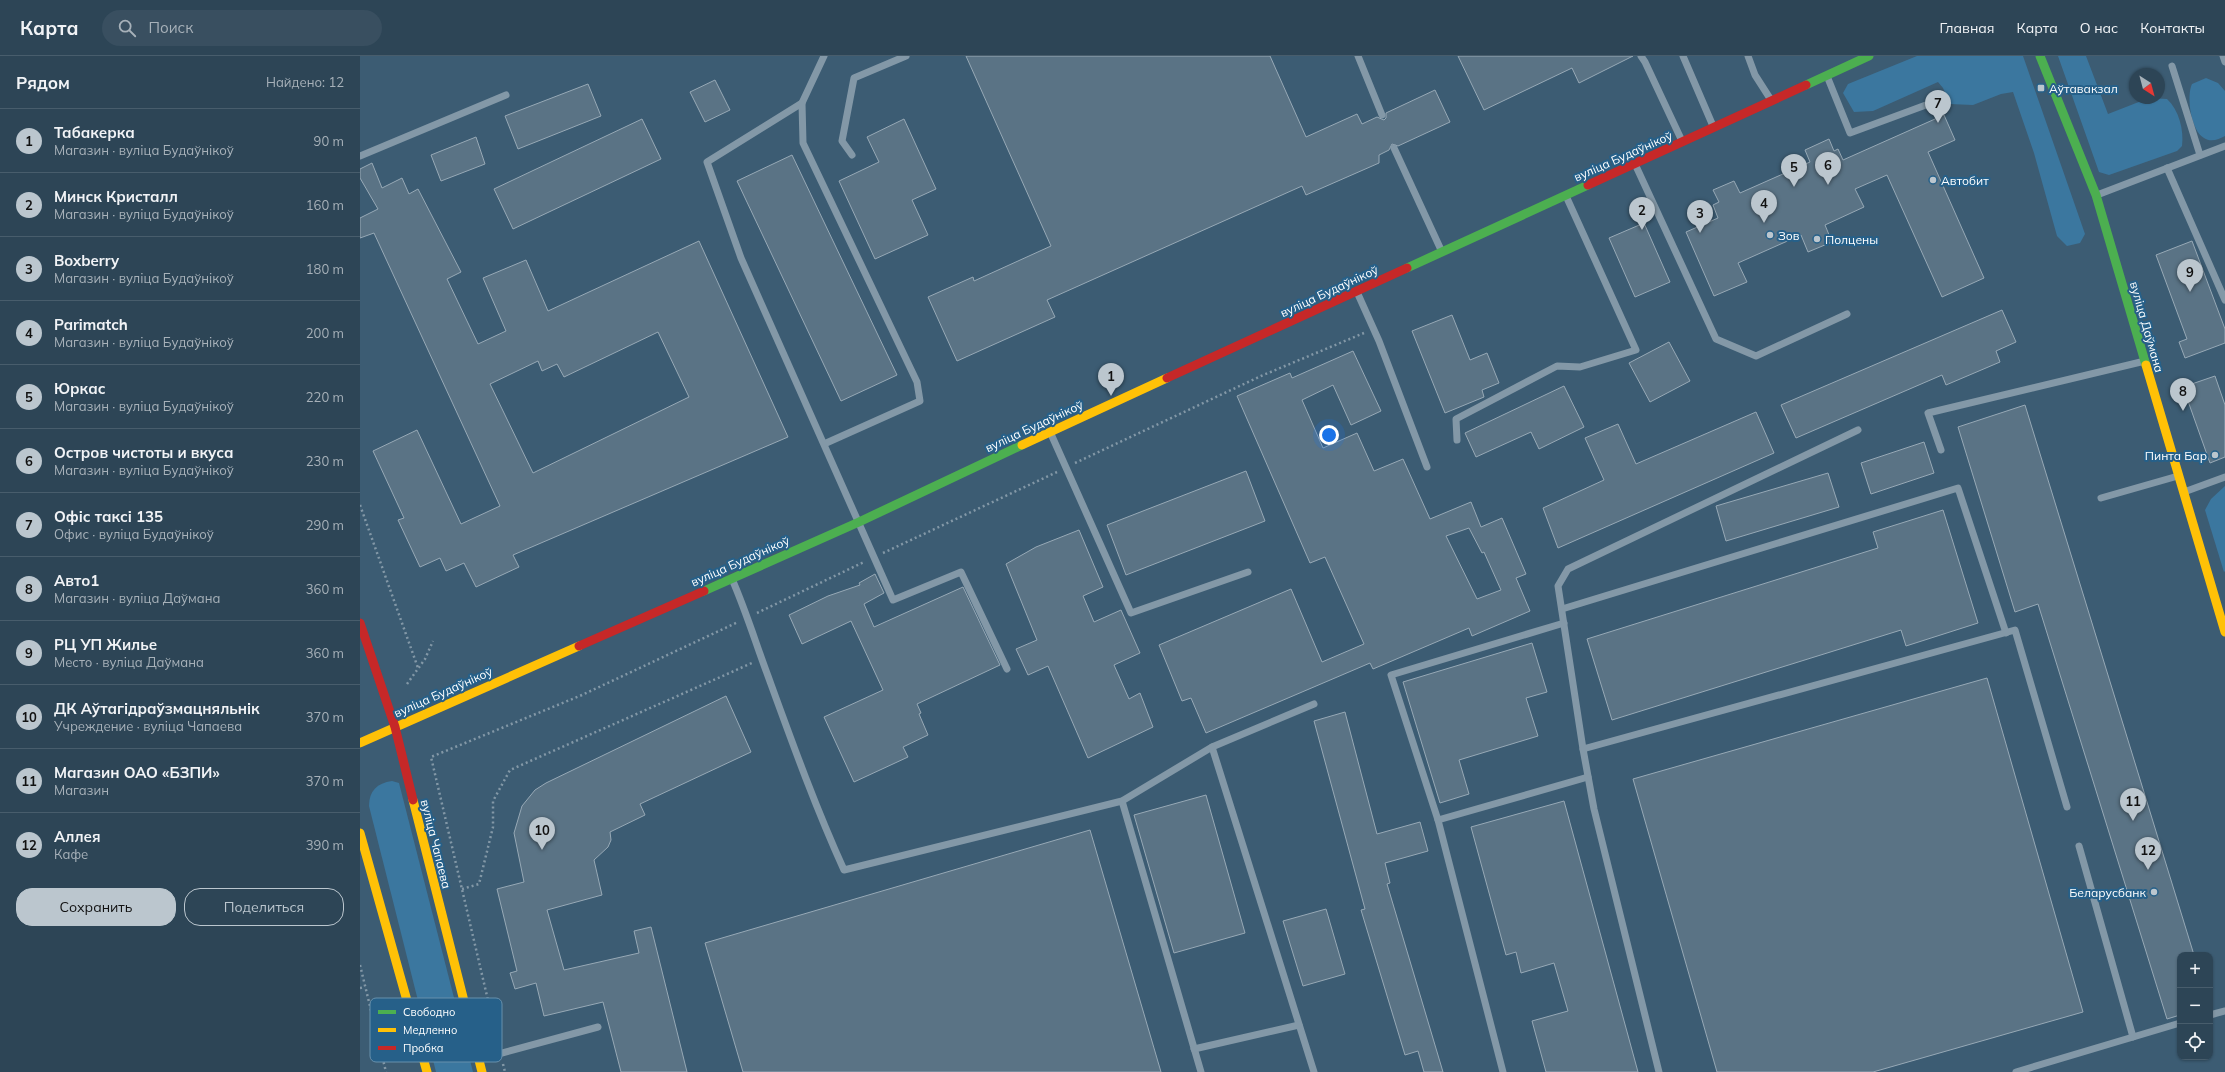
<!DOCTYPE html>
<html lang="ru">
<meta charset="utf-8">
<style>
body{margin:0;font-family:Mulish,sans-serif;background:#394f60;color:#f1f3f6}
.controls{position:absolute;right:12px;bottom:12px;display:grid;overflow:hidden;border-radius:8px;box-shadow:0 1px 3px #0004}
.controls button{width:36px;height:36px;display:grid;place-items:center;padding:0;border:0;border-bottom:1px solid #485d6c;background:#2d4556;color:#f1f3f6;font:20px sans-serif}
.compass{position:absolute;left:1769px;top:12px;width:36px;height:36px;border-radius:50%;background:#2d4556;box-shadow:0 1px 3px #0004;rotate:144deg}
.you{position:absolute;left:969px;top:379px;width:14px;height:14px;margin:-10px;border:3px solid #fff;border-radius:50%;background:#1a73e8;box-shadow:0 0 0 6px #1a73e833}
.badge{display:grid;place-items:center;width:26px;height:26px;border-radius:50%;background:#bbc6ce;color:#111;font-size:13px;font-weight:700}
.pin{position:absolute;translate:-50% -33px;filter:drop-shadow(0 1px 2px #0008)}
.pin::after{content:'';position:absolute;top:21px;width:14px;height:12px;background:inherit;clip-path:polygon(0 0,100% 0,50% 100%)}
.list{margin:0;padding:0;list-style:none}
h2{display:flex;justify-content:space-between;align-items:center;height:52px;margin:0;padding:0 16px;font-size:17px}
h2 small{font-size:13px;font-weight:400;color:#a7b1b9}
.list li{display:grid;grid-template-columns:26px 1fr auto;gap:12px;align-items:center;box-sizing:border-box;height:64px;padding:0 16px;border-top:1px solid #485d6c}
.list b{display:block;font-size:15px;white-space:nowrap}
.list p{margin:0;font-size:13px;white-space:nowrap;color:#a7b1b9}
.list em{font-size:13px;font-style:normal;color:#a7b1b9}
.actions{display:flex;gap:8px;padding:12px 16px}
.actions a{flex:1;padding:9px 0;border:1px solid #bbc6ce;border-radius:16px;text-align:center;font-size:14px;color:#bbc6ce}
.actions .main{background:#bbc6ce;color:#111}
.icon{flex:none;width:22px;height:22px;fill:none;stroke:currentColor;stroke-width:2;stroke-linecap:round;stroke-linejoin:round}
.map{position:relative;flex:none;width:1865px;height:1016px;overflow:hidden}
header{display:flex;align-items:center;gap:24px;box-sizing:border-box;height:56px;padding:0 20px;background:#2d4556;border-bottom:1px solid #485d6c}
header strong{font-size:19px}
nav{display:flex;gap:22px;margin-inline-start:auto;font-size:14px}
.search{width:280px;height:36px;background:#394f60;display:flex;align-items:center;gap:10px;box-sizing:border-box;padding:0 14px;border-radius:22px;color:#a7b1b9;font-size:15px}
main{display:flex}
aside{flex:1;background:#2d4556}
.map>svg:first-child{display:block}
.green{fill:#3b779f}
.building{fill:#5a7385;stroke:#97a9b6;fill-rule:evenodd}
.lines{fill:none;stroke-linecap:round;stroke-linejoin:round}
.path{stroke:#8398a7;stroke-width:2.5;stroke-dasharray:2 3;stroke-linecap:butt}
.lane{stroke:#8398a7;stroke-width:7}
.fast{stroke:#4caf50;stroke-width:9}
.slow{stroke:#ffc107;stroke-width:9}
.jam{stroke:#c62828;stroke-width:9}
.poi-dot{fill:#bbc6ce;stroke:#266089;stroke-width:1.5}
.labels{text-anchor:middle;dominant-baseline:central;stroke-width:4;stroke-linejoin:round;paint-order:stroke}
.poi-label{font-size:12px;fill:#fff;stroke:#266089;text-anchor:start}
.street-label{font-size:12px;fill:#fff;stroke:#266089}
.key{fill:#266089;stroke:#6790ac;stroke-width:1}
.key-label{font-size:11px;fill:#fff}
</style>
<header>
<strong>Карта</strong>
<div class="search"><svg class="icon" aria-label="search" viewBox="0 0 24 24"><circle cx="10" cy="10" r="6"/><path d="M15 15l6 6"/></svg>Поиск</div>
<nav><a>Главная</a><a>Карта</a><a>О нас</a><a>Контакты</a></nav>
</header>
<main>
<aside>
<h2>Рядом<small>Найдено: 12</small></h2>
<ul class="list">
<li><span class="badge">1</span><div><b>Табакерка</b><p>Магазин · вуліца Будаўнікоў</p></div><em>90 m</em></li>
<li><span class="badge">2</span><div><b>Минск Кристалл</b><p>Магазин · вуліца Будаўнікоў</p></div><em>160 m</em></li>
<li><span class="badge">3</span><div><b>Boxberry</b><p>Магазин · вуліца Будаўнікоў</p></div><em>180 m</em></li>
<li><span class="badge">4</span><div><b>Parimatch</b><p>Магазин · вуліца Будаўнікоў</p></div><em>200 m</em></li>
<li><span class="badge">5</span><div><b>Юркас</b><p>Магазин · вуліца Будаўнікоў</p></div><em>220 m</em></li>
<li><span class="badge">6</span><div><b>Остров чистоты и вкуса</b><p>Магазин · вуліца Будаўнікоў</p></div><em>230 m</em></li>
<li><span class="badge">7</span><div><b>Офіс таксі 135</b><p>Офис · вуліца Будаўнікоў</p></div><em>290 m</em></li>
<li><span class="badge">8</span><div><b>Авто1</b><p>Магазин · вуліца Даўмана</p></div><em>360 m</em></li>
<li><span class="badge">9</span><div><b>РЦ УП Жилье</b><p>Место · вуліца Даўмана</p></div><em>360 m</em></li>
<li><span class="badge">10</span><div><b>ДК Аўтагідраўзмацняльнік</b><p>Учреждение · вуліца Чапаева</p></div><em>370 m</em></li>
<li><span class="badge">11</span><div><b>Магазин ОАО «БЗПИ»</b><p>Магазин</p></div><em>370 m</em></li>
<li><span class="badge">12</span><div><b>Аллея</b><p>Кафе</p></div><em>390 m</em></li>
</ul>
<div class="actions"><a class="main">Сохранить</a><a>Поделиться</a></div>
</aside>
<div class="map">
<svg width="1865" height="1016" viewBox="0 0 1865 1016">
<rect width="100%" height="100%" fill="#3c5c73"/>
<g class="green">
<polygon points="1557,0 1663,0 1725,178 1720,187 1707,190 1697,180 1674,97 1653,36 1641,38 1613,49 1590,48 1583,32 1578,26 1513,55 1494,56 1483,37 1488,28"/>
<path d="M1698 0H1726L1748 58 1789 42 1807 43C1819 54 1824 74 1822 90L1817 95 1749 119 1739 116Z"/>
<path d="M1846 22 1858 27 1865 35V80C1859 83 1851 87 1844 82 1831 75 1826 40 1832 28Z"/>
<polygon points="1865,430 1865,515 1864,516 1845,454 1851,443"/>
<path d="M32 725 39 727 113 1016H76L9 750C9 735 17 727 32 725Z"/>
</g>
<g class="building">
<polygon points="606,0 910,0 946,81 997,58 1002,68 1017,61 1024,64 1026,62 1026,57 1075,34 1090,66 1038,90 1032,88 1029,94 1019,99 1019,107 946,139 942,130 687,244 695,261 597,305 568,241 613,221 614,225 691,190"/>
<polygon points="1098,0 1273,0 1219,27 1212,12 1124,54"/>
<polygon points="355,24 370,54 345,66 330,36"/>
<polygon points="228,28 241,60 158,93 145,60"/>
<polygon points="1584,59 1595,84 1568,96 1624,222 1582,241 1527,119 1495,133 1504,151 1465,169 1472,186 1448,196 1441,179 1378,207 1387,226 1354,240 1326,176 1358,162 1353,149 1359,146 1353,134 1374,125 1380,137 1450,106 1445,94 1469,83 1474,95 1478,93 1483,104"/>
<polygon points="282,63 301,103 153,173 134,133"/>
<polygon points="544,63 576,133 552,144 568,179 515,203 479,125 519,106 507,81"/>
<polygon points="116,81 125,108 81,125 71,99"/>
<polygon points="432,99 537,319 481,345 377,125"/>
<path d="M12 107 22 132 42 122 49 138 58 133 101 216 87 223 118 288 146 275 123 222 166 204 188 255 339 185 428 381 153 499 159 511 116 531 104 507 86 515 80 502 60 511 38 464 44 462 13 395 57 374 101 468 140 450 14 177 0 182V162L18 153 0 122V113ZM298 276 329 341 173 417 130 328 178 305 182 315 197 308 204 321Z"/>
<polygon points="1284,167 1310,226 1275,241 1249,182"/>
<polygon points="1832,185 1865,273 1865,287 1825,302 1819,286 1827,283 1796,199"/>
<polygon points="1642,254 1656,286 1636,295 1640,306 1586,329 1582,319 1436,382 1421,349"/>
<polygon points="1092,259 1110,304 1127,297 1139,327 1122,334 1124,341 1085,357 1052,275"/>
<polygon points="1309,286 1330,325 1290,346 1269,307"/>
<path d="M993 295 1021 355 991 369 973 329 942 344 963 392 997 377 1014 415 1043 403 1070 463 1111 446 1121 471 1142 462 1166 518 1156 522 1170 555 1112 580 1109 572 1013 613 1010 607 846 677 831 642 822 645 799 589 931 533 962 606 1004 588 965 501 950 507 877 340 930 317 932 322ZM1109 472 1122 497 1124 496 1141 534 1117 543 1086 480Z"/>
<polygon points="1855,320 1865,349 1865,401 1850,407 1823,331"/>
<polygon points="1204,330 1224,371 1179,393 1171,376 1116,401 1105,377"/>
<polygon points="1665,349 1834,899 1820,899 1820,959 1807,963 1678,548 1655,556 1598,371"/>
<polygon points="1396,356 1414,397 1198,492 1183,452 1244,424 1225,382 1258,368 1276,408"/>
<polygon points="1564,386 1574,417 1511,438 1501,407"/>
<polygon points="886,415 905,465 766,519 747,469"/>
<polygon points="1468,417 1479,451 1366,485 1356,450"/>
<polygon points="1583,454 1618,567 1546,590 1541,574 1252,664 1227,583 1518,492 1513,476"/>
<polygon points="719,474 743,531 723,540 734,566 761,554 780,597 754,609 769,643 780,637 793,671 728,702 688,610 668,619 656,593 677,584 646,508 676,491"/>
<polygon points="515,518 524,537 504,548 514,571 603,531 640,609 557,648 561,657 559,658 568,679 543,691 548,701 494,726 464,661 523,634 491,565 442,588 429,559 468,540 500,529 499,527"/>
<polygon points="1172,587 1187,636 1166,642 1178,680 1099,704 1109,738 1080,747 1043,626"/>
<polygon points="1627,622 1723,956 1513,1016 1357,1016 1273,723"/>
<polygon points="366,640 391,696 280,748 285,759 250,776 251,784 248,791 234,804 242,839 187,854 204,914 279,897 274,875 291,871 327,1016 261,1016 243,946 184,960 176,927 155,933 150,917 157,915 137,833 164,826 154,777 162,750 175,734 186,727"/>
<polygon points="985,656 1017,778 1060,766 1068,795 1025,807 1030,827 1027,828 1083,1016 1064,1016 1058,995 1045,999 1001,854 1005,853 954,665"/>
<polygon points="846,739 885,877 814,897 774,759"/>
<polygon points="1204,745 1278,1016 1186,1016 1172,965 1208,955 1194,907 1161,917 1156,896 1146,899 1111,771"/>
<polygon points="730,774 801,1016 383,1016 345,887"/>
<polygon points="966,853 985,918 943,930 923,865"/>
</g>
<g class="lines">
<g class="path">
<polyline points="715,407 901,320 1004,277"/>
<polyline points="0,449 58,612"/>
<polyline points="523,497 697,416"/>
<polyline points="397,557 504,506"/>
<polyline points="47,628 65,603 73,585"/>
<polyline points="102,833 119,828 133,771 133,745 150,714 392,607"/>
<polyline points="0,909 26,1016"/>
<polyline points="0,932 5,931"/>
<polyline points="138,987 71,701 222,639 378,566"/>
<polyline points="143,1008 145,1016"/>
</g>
<g class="lane">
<polyline points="998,0 1022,59"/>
<polyline points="1281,0 1285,6 1322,85"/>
<polyline points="1323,0 1353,70"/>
<polyline points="1388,0 1395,19 1411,44"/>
<polyline points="1863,0 1865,6"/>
<polyline points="1812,10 1840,99"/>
<polyline points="1467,20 1490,77 1574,46"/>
<polyline points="442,47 464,0"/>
<polyline points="1034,92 1082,196"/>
<polyline points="492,99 482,85 494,22 546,0"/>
<polyline points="0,100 146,39"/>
<polyline points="1275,108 1356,283 1396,300 1487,258"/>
<polyline points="1807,112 1865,244"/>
<polyline points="1737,139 1865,90"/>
<polyline points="997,236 1019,285 1067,411"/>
<polyline points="691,378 771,557 888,516"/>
<polyline points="1097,384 1096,363 1197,310 1220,311 1276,294 1206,140"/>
<polyline points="464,388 560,345 557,326 443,87 442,47 347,106 381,202 533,544 601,516 647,613"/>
<polyline points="1581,394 1568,357 1785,305"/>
<polyline points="1824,436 1865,421"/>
<polyline points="1741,442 1818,420"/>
<path d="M372 523C386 555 396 588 408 620 432 686 455 750 484 814L762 745 852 691 954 648"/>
<polyline points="1202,553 1598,432 1646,577"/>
<polyline points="852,691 954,1016"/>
<polyline points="1223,693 1198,530 1208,513 1498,374"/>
<polyline points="762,745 841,1016"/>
<polyline points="1078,764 1228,721"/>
<polyline points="1719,790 1773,981"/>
<polyline points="1850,959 1865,955"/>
<polyline points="834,993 939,969"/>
<polyline points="120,1003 238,971"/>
<polyline points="1143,1016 1078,764 1031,619 1204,567"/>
<polyline points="1299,1016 1234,753 1223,693 1655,574 1707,751"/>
<polyline points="1656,1016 1820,967"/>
</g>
<g class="fast">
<polyline points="1680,0 1736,139 1786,309"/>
<polyline points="1446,29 1509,0"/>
<polyline points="1047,212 1228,129"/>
<polyline points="344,535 499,466 662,389"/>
</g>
<g class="slow">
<polyline points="1786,309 1865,576"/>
<polyline points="662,389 807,322"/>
<polyline points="0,687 219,590"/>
<polyline points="53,744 122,1016"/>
<polyline points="0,777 67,1016"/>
</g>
<g class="jam">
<polyline points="1228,129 1446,29"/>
<polyline points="807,322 1047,212"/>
<polyline points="0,567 35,671 53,744"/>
<polyline points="219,590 344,535"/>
</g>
</g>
<g class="poi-dot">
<rect x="1677" y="28" width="8" height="8" rx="2"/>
<circle cx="1573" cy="124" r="4"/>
<circle cx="1410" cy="179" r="4"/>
<circle cx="1457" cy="183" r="4"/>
<circle cx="1855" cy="399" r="4"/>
<circle cx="1794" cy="836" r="4"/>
</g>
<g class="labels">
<g class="poi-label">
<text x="1689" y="32">Аўтавакзал</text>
<text x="1581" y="124">Автобит</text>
<text x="1418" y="179">Зов</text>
<text x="1465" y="183">Полцены</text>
<text x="1847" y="399" text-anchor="end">Пинта Бар</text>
<text x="1786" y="836" text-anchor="end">Беларусбанк</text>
</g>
<g class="street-label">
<text transform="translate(1263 100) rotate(-24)">вуліца Будаўнікоў</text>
<text transform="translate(969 235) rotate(-25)">вуліца Будаўнікоў</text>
<text transform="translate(1787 271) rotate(74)">вуліца Даўмана</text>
<text transform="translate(674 370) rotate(-25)">вуліца Будаўнікоў</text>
<text transform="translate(380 505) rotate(-24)">вуліца Будаўнікоў</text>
<text transform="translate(83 636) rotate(-24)">вуліца Будаўнікоў</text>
<text transform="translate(76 788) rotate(76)">вуліца Чапаева</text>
</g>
</g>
<rect x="10" y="942" width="132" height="64" rx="6" class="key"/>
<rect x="18" y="954" width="18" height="4" fill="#4caf50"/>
<rect x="18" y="972" width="18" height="4" fill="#ffc107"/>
<rect x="18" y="990" width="18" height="4" fill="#c62828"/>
<g class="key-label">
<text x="43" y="960">Свободно</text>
<text x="43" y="978">Медленно</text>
<text x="43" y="996">Пробка</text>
</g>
</svg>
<div class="controls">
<button>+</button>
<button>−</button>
<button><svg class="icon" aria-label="locate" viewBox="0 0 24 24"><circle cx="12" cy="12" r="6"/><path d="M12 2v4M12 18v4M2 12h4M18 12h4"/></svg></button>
</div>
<svg class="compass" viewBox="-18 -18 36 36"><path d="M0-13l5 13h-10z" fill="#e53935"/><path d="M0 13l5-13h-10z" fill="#a7b1b9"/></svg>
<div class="you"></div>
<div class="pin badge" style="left:751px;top:340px">1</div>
<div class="pin badge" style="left:1282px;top:174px">2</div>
<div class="pin badge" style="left:1340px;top:177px">3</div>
<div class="pin badge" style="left:1404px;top:167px">4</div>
<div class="pin badge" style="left:1434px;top:131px">5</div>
<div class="pin badge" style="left:1468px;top:129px">6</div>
<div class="pin badge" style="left:1578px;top:67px">7</div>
<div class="pin badge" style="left:1823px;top:355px">8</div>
<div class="pin badge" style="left:1830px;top:236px">9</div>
<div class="pin badge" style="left:182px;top:794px">10</div>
<div class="pin badge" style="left:1773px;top:765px">11</div>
<div class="pin badge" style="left:1788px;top:814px">12</div>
</div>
</main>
